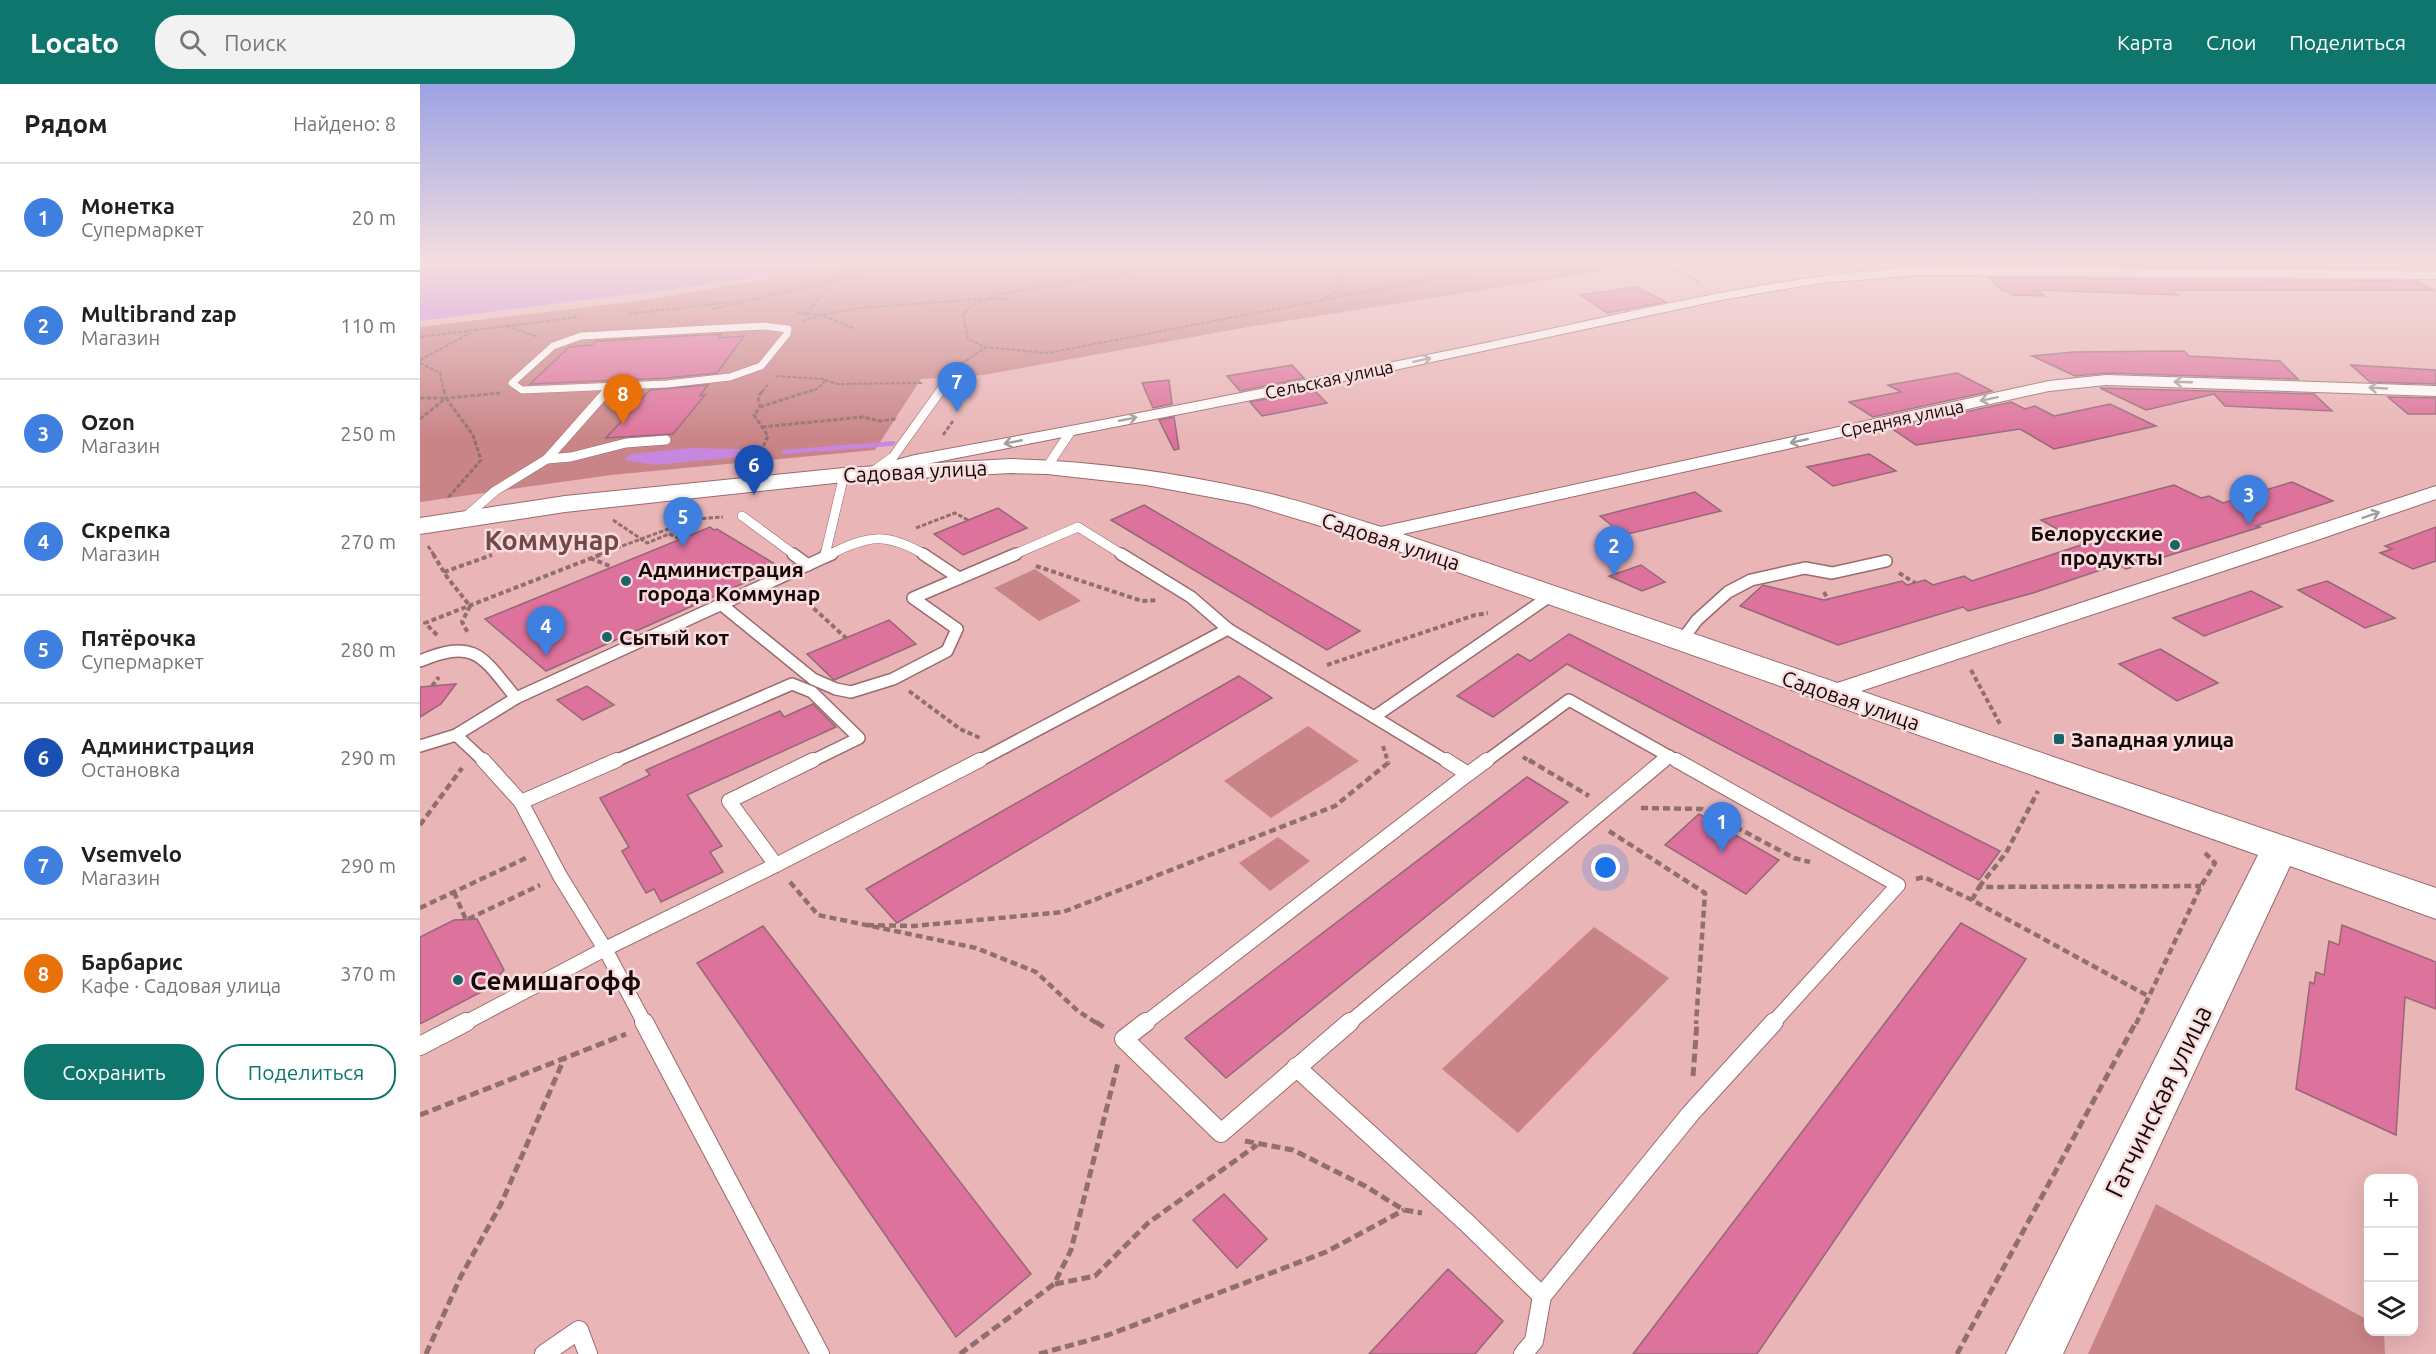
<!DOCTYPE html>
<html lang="ru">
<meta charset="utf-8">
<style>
body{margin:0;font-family:Ubuntu,sans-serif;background:#f2f2f2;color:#202124}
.controls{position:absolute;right:18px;bottom:18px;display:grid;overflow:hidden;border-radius:12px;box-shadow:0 6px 24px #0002}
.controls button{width:54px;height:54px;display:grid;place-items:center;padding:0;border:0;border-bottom:2px solid #e0e0e0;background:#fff;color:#202124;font:30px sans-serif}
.you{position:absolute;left:1186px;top:784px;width:21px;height:21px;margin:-15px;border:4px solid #fff;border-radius:50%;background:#1a73e8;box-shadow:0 0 0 9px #1a73e833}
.badge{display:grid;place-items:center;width:39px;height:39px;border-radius:50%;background:#0f766e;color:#fff;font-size:20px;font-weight:700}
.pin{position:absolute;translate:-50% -50px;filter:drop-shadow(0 2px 3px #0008)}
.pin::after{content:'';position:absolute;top:32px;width:21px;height:18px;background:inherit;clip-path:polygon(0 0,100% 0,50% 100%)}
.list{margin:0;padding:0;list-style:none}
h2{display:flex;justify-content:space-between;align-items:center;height:78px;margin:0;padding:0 24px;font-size:26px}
h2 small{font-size:20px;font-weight:400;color:#757577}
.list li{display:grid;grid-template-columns:39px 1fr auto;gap:18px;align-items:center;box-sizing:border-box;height:108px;padding:0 24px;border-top:2px solid #e0e0e0}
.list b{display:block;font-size:22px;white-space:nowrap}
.list p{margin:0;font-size:20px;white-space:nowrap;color:#757577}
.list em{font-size:20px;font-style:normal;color:#757577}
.actions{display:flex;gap:12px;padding:18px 24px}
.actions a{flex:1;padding:14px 0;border:2px solid #0f766e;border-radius:24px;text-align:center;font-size:21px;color:#0f766e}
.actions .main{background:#0f766e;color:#fff}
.icon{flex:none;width:33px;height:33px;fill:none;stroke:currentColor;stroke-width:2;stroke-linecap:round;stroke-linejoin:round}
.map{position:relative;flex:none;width:2016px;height:1270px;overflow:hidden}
header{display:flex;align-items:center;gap:36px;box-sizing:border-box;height:84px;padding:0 30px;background:#0f766e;color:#fff}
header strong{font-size:28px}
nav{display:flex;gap:33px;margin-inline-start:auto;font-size:21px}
.search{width:420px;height:54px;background:#f2f2f2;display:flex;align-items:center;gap:15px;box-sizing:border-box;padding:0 21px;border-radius:24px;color:#757577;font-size:22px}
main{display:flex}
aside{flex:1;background:#fff}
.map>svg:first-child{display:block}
.green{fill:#c98487}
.water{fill:#c787df}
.building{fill:#dd729c;stroke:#946877;stroke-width:1.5}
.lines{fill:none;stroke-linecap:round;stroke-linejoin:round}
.lane-far4-casing{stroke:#9a6b6d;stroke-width:8}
.lane-far3-casing{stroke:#9a6b6d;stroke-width:10}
.lane-far2-casing{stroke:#9a6b6d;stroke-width:14}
.lane-far1-casing{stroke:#9a6b6d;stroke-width:16}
.lane-casing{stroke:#9a6b6d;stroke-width:20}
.street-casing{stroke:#9a6b6d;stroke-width:2}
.secondary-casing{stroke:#9a6b6d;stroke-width:2}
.path-far4{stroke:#936e6f;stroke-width:2;stroke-dasharray:4 1.5;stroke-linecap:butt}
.path-far3{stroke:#936e6f;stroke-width:3;stroke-dasharray:4.5 2;stroke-linecap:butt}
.path-far2{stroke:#936e6f;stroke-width:4;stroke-dasharray:5 3;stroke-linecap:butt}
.path-far1{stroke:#936e6f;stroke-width:4.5;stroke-dasharray:7 4;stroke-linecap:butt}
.path{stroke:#936e6f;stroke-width:5;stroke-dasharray:9 4.5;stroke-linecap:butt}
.lane-far4{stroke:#fff;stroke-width:7}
.lane-far3{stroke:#fff;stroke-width:9}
.lane-far2{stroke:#fff;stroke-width:11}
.lane-far1{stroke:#fff;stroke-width:14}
.lane{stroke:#fff;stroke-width:18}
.street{fill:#fff;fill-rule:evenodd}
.secondary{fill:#fff;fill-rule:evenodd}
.oneway{stroke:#a39c9d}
.poi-dot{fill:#186668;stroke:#f8ddde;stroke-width:2}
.labels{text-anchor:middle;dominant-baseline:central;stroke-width:5;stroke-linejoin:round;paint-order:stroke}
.far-street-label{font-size:18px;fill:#190809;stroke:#f8ddde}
.street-label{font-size:21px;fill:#190809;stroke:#f8ddde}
.poi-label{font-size:21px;font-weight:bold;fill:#190809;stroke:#f8ddde;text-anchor:start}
.near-poi-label{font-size:26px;font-weight:bold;fill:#190809;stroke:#f8ddde;text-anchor:start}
.near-street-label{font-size:26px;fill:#190809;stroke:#f8ddde}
.district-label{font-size:27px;font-weight:bold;fill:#74484a;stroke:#f8ddde}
</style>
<header>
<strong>Locato</strong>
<div class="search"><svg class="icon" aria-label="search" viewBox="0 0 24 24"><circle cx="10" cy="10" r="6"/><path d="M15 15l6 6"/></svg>Поиск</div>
<nav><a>Карта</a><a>Слои</a><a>Поделиться</a></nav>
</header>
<main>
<aside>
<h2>Рядом<small>Найдено: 8</small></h2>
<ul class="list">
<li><span class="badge" style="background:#3f7fe0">1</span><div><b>Монетка</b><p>Супермаркет</p></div><em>20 m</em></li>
<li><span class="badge" style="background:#3f7fe0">2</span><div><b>Multibrand zap</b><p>Магазин</p></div><em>110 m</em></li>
<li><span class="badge" style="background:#3f7fe0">3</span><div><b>Ozon</b><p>Магазин</p></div><em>250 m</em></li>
<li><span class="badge" style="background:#3f7fe0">4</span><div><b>Скрепка</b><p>Магазин</p></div><em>270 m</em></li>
<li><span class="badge" style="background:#3f7fe0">5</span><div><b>Пятёрочка</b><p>Супермаркет</p></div><em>280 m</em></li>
<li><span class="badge" style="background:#1a4fb4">6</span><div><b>Администрация</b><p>Остановка</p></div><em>290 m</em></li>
<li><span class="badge" style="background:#3f7fe0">7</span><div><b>Vsemvelo</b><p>Магазин</p></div><em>290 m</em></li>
<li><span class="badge" style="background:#e8710a">8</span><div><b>Барбарис</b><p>Кафе · Садовая улица</p></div><em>370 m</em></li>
</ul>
<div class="actions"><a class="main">Сохранить</a><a>Поделиться</a></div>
</aside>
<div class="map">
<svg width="2016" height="1270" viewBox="0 0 2016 1270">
<rect width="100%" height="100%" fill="#e9b5b7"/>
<g class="green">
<polygon points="432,178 1240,178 828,243 563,291 501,295 455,366 191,391 0,418 0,243 218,217 347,195"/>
<polygon points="615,485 661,517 619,537 574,504"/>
<polygon points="888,642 939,677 851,734 804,697"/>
<polygon points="858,753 890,777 850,807 819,779"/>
<polygon points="1174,843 1249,894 1098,1049 1022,985"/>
<polygon points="1736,1120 1948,1236 1948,1248 1964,1248 1965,1270 1668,1270"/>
</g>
<g class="water">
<polygon points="0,178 423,178 393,187 0,237"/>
<polygon points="474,357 476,359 472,362 364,370 361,366"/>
<polygon points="270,364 316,365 330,367 331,372 234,381 204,376 211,370"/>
</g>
<g class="building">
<polygon points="1555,178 1964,178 1975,184 1558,181"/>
<polygon points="1570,194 1997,197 2013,206 1750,206 1758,211 1618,206 1624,212 1592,211 1587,207 1583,207"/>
<polygon points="1216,203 1246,218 1187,229 1161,211"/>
<polygon points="301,250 298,254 324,252 297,289 247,294 110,300 149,263 172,261 176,257"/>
<polygon points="1764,267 1769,272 1860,277 1878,295 1686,289 1655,292 1612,272 1654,268"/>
<polygon points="872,281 884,294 820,307 807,292"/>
<polygon points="1931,281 2016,286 2016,300 1950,298"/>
<polygon points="1537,289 1572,307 1453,333 1429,318 1481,308 1468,301"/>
<polygon points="749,296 752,320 733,324 722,299"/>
<polygon points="288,301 280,312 285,311 253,350 186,354 230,306"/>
<polygon points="1680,304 1894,310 1912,327 1805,322 1794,310 1726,326"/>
<polygon points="894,306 907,319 842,332 830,318"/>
<polygon points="1968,313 2016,314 2016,330 1988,330"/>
<polygon points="1591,318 1605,325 1615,322 1634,332 1690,320 1736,342 1634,365 1600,345 1496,361 1471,344"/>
<polygon points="754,333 759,365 754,366 739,336"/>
<polygon points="1449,370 1476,387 1413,402 1387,383"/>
<polygon points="1872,398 1913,417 1836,442 1840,443 1706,485 1698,480 1613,509 1548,527 1543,523 1418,561 1320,522 1343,501 1404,516 1482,497 1487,501 1505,496 1513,501 1544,492 1552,497 1664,460 1621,436 1754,401 1781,414 1789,412 1803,419"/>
<polygon points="1275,408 1301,427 1204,451 1180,432"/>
<polygon points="724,421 940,547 907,566 691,436"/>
<polygon points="578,424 607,444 543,471 514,450"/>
<polygon points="290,443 294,446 297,445 360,483 126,587 65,535"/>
<polygon points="2016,443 2016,477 1993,485 1960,469 1972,465 1965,462"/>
<polygon points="1221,481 1245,498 1222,507 1189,492"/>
<polygon points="1907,497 1975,534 1945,544 1878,506"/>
<polygon points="1831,507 1862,523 1784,552 1753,534"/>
<polygon points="469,536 496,560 414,596 387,570"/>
<polygon points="1149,550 1580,767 1559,796 1147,580 1073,633 1037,612 1098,570 1110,577"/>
<polygon points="1740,565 1798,599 1757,617 1699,580"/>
<polygon points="819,592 852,614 477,839 446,805"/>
<polygon points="36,600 21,620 0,633 0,603"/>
<polygon points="167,602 194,621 163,636 137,616"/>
<polygon points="393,620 416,643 267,711 302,762 290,768 303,788 241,818 234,805 226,809 202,767 209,763 180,714 230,691 226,686 296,655 360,627 364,633"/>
<polygon points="1107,693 1148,718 806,994 765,954"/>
<polygon points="1279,730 1359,776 1326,810 1245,761"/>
<polygon points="57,835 84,886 67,905 0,940 0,853 34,836"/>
<polygon points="1541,839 1606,875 1337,1270 1213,1270"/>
<polygon points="1922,841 2016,878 2016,925 1985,913 1976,1051 1876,1005 1890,898 1894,900 1896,888 1904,891 1909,857 1919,861"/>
<polygon points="343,842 611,1190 536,1253 277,879"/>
<polygon points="804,1110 847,1155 817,1184 773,1136"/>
<polygon points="1028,1185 1083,1237 1055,1270 949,1270"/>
</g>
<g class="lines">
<defs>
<g id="lane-far4">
<polygon points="343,242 368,245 367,250 341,282 310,293 247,300 102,306 92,299 133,262 161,252"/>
<polyline points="187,308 191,303"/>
<polyline points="520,308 531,293"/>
</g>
<g id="lane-far3">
<polyline points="127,375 151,373 206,359 246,356"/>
<polyline points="627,383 651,347"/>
<polyline points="455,386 473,373 521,306"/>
<polyline points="322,432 375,471"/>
<polyline points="43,435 75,407 127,375 188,306"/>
<polyline points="405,471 424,391"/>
<path d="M409 471C448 451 466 448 505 471"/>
<polyline points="593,471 658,443 703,471"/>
</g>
<g id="lane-far2">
<polyline points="373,470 388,481"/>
<polyline points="503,470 539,494"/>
<polyline points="701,470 771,513 808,545 954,633"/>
<polyline points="405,473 412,470"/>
<polyline points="302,521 393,595 416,605 431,608 473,595 527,567 537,545 493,514 596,470"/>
<polyline points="1262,556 1277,536 1308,508 1331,496 1385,484 1412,489 1466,477"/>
<path d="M0 577C55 554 62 572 96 614"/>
<polyline points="36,651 96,614 405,473 406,470"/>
<polyline points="0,662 36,651 65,678"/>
<polyline points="193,678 372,600 392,608 439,654 390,678"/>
<polyline points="557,678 808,545"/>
<polyline points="1028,678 954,633 1130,512"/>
<polyline points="1065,678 1149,616 1259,678"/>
<polyline points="1242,678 1249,672"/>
</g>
<g id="lane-far1">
<polyline points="63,676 101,718 140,792 185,865 225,940"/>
<polyline points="1026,676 1048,690 1067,676"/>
<polyline points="1256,676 1478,801 1352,940"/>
<polyline points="101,718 197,676"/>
<polyline points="356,781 560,676"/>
<polyline points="43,940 185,865 356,781 309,717 393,676"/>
<polyline points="724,940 1048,690"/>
<polyline points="928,940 1244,676"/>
</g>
<g id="lane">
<polyline points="224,938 400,1270"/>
<polyline points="726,938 704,955 801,1049 930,938"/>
<polyline points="0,962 46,938"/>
<polyline points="876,983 1047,1139 1122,1212"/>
<polyline points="124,1270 159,1246 168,1270"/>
<polyline points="1103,1270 1114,1257 1122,1212 1271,1029 1354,938"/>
</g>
<g id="street">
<path d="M1500 183 2016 187V195L1500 191 1400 199 1301 216 877 307 496 382 449 395 442 393 440 389 442 385 495 371C687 336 879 298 1070 258 1213 228 1354 191 1500 183Z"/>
<polygon points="1686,291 2016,302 2016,312 1686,301 1629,307 956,456 949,454 946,450 949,446 956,444 1629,297"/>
<polygon points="2016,402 2016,415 1903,454 1420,614 1411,617 1402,614 1399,609 1402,604"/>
</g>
<path id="secondary" d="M591 375C672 377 754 388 833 406 877 415 922 431 965 444L2016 804V835L1870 782 1643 1270H1586L1838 771 947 456 828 420 726 401 627 390 591 389 424 398 145 428 0 450V434L145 412 424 384Z"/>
</defs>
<use href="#lane-far4" class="lane-far4-casing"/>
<use href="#lane-far3" class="lane-far3-casing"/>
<use href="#lane-far2" class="lane-far2-casing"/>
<use href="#lane-far1" class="lane-far1-casing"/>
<use href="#lane" class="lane-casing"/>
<use href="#street" class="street-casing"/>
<use href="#secondary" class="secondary-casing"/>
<g class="path-far4">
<polyline points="697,178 702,189"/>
<polyline points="772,178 580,210 554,220 543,231 548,255 565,263 628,269 903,216 918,206 923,196 914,185 898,178"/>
<polyline points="1243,178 1279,199"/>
<polyline points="568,215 588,215"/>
<polyline points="907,215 1103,178"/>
<polyline points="293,225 412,197"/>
<polyline points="377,229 401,231 439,224 560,215"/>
<polyline points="208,230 311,218"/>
<polyline points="386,231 412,197 478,178"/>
<polyline points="383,237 401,231 435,245"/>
<polyline points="86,242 118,253"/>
<polyline points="0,253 157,233"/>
<polyline points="0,276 50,249"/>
<polyline points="0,279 20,289 24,308"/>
<polyline points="541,280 565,264"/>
<polyline points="356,292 403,295 417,300 503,299"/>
<polyline points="342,308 349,299"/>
<polyline points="389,308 397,305 407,295"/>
</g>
<g class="path-far3">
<polyline points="24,306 26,314 80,309"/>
<polyline points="0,314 25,314"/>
<polyline points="26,314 53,351 61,376 27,415"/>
<polyline points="340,323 393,306"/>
<polyline points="0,335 26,314"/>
<polyline points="342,343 442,333 460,337 476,335"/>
<polyline points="523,351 533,337"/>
<polyline points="335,380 348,352 334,331 340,323 338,313 343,306"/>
<polyline points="193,436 227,459 249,450 260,455"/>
<polyline points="496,444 535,429 548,436"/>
<polyline points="8,462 14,471"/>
<polyline points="178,471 275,435 303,433"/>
</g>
<g class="path-far2">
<polyline points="13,470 27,493 50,522 42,538 48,549"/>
<polyline points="170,474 192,483"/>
<polyline points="616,482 722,517 738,516"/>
<polyline points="24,488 72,471"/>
<polyline points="1479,489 1495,499"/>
<polyline points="376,508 426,554"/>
<polyline points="1404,508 1408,516"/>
<polyline points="17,551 5,539 182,470"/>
<polyline points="907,581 1055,531 1068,529"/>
<polyline points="1551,586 1580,640"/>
<polyline points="12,602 19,593"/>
<polyline points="489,607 540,645 560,654"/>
<polyline points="963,662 968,678"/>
<polyline points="1103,673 1111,678"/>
</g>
<g class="path-far1">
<polyline points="1109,676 1169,712"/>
<polyline points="1221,724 1282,725 1374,774 1390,778"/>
<polyline points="0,741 42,684"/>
<polyline points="1189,747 1285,809 1276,940"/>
<polyline points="1496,795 1504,793 1552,816 1730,913"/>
<polyline points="370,798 398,831 556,864 616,888 658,927 678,940"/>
<polyline points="1559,803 1586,769 1618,707"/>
<polyline points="34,808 46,836 120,801"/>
<polyline points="1552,816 1559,803 1781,802"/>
<polyline points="0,824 108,773"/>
<polyline points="447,841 494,842 643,828 915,722 968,679 967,676"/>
<polyline points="1716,940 1781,802 1795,779 1785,769"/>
</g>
<g class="path">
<polyline points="676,938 685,944"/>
<polyline points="1273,992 1277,938"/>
<polyline points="0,1031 206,950"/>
<polyline points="825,1057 873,1066 945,1102 984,1126 1002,1129"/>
<polyline points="635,1200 675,1192 728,1139 837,1061"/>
<polyline points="6,1270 41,1192 81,1120 144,975"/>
<polyline points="540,1270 634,1200 651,1166 698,979"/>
<polyline points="619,1270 688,1251 906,1168 984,1126"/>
<polyline points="1537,1270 1716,938"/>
</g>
<use href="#lane-far4" class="lane-far4"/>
<use href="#lane-far3" class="lane-far3"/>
<use href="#lane-far2" class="lane-far2"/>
<use href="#lane-far1" class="lane-far1"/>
<use href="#lane" class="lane"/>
<use href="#street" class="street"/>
<use href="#secondary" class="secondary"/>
</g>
<defs><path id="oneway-shaft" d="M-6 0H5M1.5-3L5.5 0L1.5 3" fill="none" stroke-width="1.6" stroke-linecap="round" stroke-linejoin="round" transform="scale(1.5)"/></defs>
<g class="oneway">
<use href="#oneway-shaft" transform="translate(1002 276) rotate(-12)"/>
<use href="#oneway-shaft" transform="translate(1763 298) rotate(-178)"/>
<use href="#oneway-shaft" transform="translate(1958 304) rotate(-177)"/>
<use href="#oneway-shaft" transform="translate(1569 315) rotate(168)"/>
<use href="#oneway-shaft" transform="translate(708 335) rotate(-11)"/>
<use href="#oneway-shaft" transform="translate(1379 357) rotate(167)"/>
<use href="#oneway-shaft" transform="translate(593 358) rotate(169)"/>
<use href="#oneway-shaft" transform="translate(1951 431) rotate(-19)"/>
</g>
<linearGradient id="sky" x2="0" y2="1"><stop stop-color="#9ba2e4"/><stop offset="0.5" stop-color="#f5dedf"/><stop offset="1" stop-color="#f5dedf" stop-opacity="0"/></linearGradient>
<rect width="2016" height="356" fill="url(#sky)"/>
<g class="poi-dot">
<circle cx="1755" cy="461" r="6"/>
<circle cx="206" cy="497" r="6"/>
<circle cx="187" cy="553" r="6"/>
<rect x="1633" y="649" width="12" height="12" rx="3"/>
<circle cx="38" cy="896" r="6"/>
</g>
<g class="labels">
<g class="far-street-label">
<text transform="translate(909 295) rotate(-12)">Сельская улица</text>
<text transform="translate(1482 334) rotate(-12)">Средняя улица</text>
</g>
<g class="street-label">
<text transform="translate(495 387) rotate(-3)">Садовая улица</text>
<text transform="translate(971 457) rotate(18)">Садовая улица</text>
<text transform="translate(1431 616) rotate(19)">Садовая улица</text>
</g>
<g class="poi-label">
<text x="1743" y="449" text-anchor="end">Белорусские<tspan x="1743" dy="24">продукты</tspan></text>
<text x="218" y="485">Администрация<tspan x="218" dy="24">города Коммунар</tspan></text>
<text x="199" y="553">Сытый кот</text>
<text x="1651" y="655">Западная улица</text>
</g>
<g class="near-poi-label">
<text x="50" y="896">Семишагофф</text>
</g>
<g class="near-street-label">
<text transform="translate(1738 1017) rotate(-64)">Гатчинская улица</text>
</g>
<g class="district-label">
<text x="132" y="456">Коммунар</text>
</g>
</g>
</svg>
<div class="controls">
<button>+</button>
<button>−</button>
<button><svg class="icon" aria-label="layers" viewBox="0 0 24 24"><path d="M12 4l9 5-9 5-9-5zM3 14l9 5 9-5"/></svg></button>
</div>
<div class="you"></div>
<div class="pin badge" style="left:1302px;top:768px;background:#3f7fe0">1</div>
<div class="pin badge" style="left:1194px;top:492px;background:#3f7fe0">2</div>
<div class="pin badge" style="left:1829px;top:441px;background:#3f7fe0">3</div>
<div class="pin badge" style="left:126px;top:572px;background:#3f7fe0">4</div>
<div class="pin badge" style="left:263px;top:463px;background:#3f7fe0">5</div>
<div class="pin badge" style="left:334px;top:411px;background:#1a4fb4">6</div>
<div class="pin badge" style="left:537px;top:328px;background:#3f7fe0">7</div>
<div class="pin badge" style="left:203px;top:340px;background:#e8710a">8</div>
</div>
</main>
